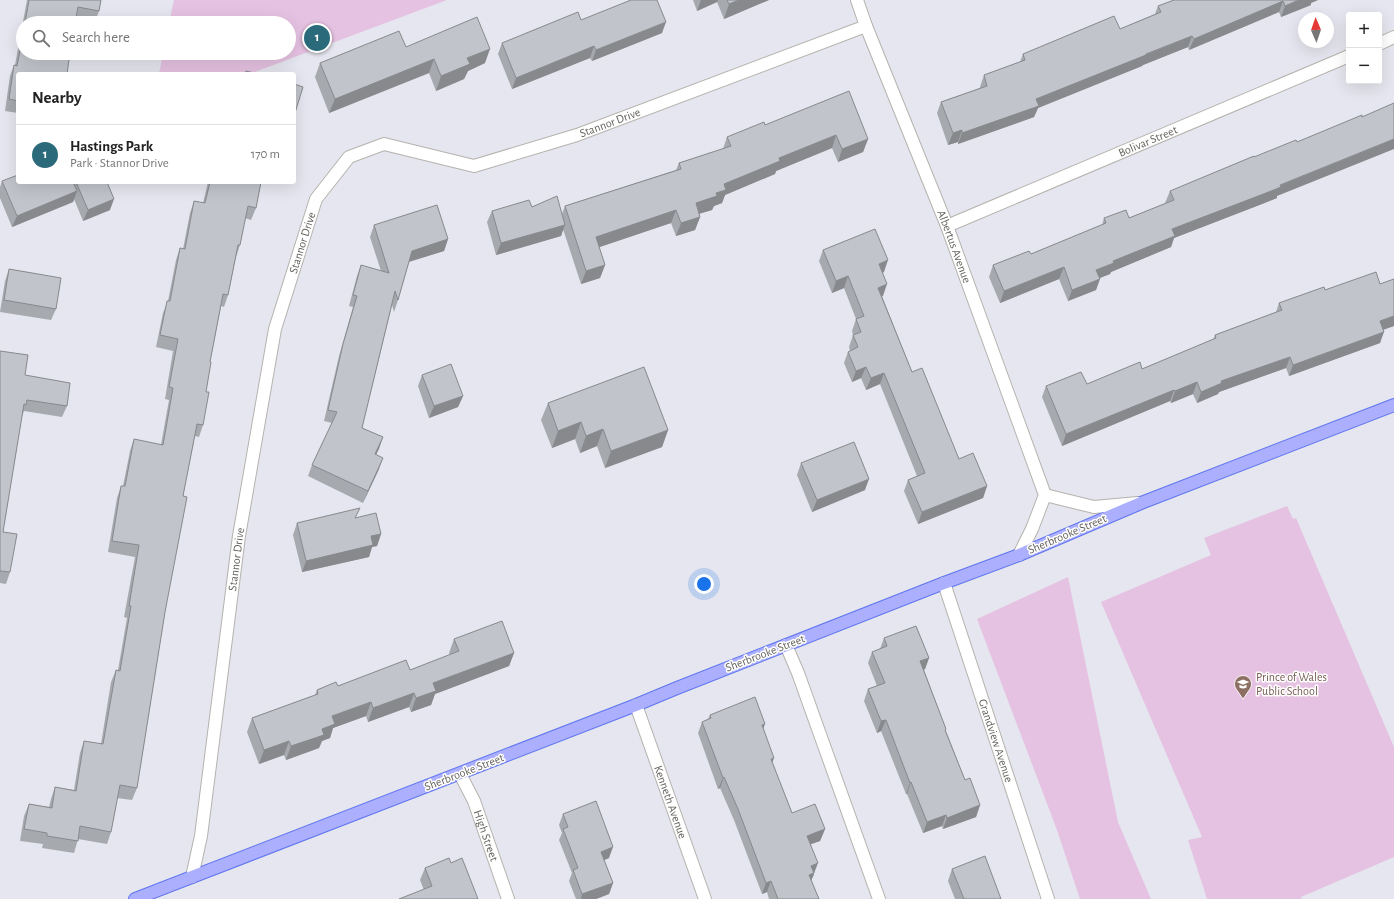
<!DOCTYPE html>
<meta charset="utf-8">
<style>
body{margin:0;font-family:"Alegreya Sans",sans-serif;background:#f2f2f2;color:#222}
.controls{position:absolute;right:12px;top:12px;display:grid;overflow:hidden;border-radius:4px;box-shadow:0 4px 16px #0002}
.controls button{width:36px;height:36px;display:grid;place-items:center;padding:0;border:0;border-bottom:1px solid #e0e0e0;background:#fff;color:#222;font:20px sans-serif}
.compass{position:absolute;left:1298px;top:12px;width:36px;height:36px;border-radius:50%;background:#fff;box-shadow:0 4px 16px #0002;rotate:358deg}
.you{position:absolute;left:704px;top:584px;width:14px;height:14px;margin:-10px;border:3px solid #fff;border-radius:50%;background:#1a73e8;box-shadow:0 0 0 6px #1a73e833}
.badge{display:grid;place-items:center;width:26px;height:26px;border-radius:50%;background:#2a6a7a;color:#fff;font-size:13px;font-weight:700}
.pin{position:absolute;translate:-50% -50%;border:2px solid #fff;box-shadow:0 1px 4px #0006}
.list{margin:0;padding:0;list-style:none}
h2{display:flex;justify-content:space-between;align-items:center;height:52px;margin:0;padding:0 16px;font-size:17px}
h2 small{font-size:13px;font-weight:400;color:#767676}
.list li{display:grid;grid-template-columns:26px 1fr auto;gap:12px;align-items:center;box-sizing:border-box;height:60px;padding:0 16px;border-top:1px solid #e0e0e0}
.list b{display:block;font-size:15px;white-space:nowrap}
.list p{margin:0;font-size:13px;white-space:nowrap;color:#767676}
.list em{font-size:13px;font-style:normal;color:#767676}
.icon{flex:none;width:22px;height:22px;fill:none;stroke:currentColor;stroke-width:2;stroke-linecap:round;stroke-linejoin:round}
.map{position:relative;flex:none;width:1394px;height:899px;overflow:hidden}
.search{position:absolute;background:#fff;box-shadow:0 4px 16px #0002;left:16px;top:16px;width:280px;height:44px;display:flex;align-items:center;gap:10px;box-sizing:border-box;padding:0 14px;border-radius:22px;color:#767676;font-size:15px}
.panel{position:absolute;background:#fff;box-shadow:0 4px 16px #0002;left:16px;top:72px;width:280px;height:112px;border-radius:4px}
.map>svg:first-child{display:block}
.green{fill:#e6c2e2}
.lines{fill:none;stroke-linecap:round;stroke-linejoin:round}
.minor-casing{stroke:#b5b3ae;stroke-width:14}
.major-casing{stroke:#5e75ef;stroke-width:14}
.minor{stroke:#fff;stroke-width:12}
.major{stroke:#acaffd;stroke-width:12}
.wall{fill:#a6a9ae}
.shaded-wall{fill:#87898d}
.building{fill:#c1c4ca;stroke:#87898d}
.labels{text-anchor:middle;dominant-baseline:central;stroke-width:3;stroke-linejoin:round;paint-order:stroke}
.street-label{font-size:12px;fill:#65635d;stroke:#fff}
.education-label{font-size:12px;fill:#785e54;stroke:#fff;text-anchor:start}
</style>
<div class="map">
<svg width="1394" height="899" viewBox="0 0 1394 899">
<rect width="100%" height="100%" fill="#e5e6ef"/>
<g class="green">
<polygon points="174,0 447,0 249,74 159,74 163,53 289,53 289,23 169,23"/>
<polygon points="1287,506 1293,519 1296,518 1394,747 1394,857 1301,897 1302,899 1207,899 1188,840 1202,837 1101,602 1211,555 1204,538"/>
<polygon points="1068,577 1118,822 1151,899 1080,899 1057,830 977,619"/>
</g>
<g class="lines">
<defs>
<g id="minor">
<path id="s1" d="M857 0 866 26 947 226 1045 495 1032 529 1019 555"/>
<polyline points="1379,44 1394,37"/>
<path id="s2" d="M947 226 1349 56"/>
<polyline points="1045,495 1094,507 1138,503"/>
<path id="s3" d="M944 583 1048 899"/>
<polyline points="786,645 798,673 879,899"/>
<path id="s4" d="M636 705 705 899"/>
<path id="s5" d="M460 774 474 801 508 899"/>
<path id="s6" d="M192 877 201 836 239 536 275 329 316 199 349 157 384 144 474 166 577 135 866 26"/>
</g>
<polyline id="major" points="135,899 636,705 677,688 944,583 1019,555 1141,503 1394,405"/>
</defs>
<use href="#minor" class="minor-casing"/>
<use href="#major" class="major-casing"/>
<use href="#minor" class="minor"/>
<use href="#major" class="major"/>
</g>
<g class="wall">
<polygon points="27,0 101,0 99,11 95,22 76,19 75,23 23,23 23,53 18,74 18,113 5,111 10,76 14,65 15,65"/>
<polygon points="693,0 769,0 724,19 717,2 697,11"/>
<polygon points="1174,0 1318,0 1311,3 1311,5 1281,17 1279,12 1189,50 1188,47 1143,65 1142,66 1038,108 1034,117 958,144 958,142 948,145 937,113 941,102 980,88 980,87 984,75 1020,62 1023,54 1120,29 1155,14 1158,6"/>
<polygon points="581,20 662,33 592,61 590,58 512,89 498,54 502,43"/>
<polygon points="406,47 485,63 468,71 464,79 436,91 429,73 329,113 315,77 320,63"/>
<polygon points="765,125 868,139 863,152 838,162 832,148 776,171 775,174 725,195 722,203 714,206 712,210 699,214 700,217 695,230 676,236 671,223 599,247 605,265 600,278 581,284 563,229 561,236 496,255 487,222 492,211 532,207 562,214 565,206 676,170 679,163 723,149 727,137"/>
<polygon points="2,181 74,184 74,182 107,182 110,210 83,221 74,199 73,202 12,227 0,198 0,187"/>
<polygon points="208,182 261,182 256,208 251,220 245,218 240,245 236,257 228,295 224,307 221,306 210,362 206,392 203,425 199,437 195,436 183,496 165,612 137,788 132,800 117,798 111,832 107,844 78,839 74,853 42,848 43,844 20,841 24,816 29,804 49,807 51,799 55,787 74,790 80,753 84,741 101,744 111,682 116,670 118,670 127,618 124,617 135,557 108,552 117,498 121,486 123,486 130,451 134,439 161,445 169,400 165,399 173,351 156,347 163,313 168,301 176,260 180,248 183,249 190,213 194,201 203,203"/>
<polygon points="1170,191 1277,196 1277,198 1262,204 1174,238 1171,247 1111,272 1110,274 1100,278 1096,290 1068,301 1059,279 1000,303 989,277 993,265 1031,254 1102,225 1104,218 1129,218 1166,203 1165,203"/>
<polygon points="374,225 448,239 444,251 409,262 398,300 394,312 392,305 362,428 383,437 376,454 379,469 363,503 308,476 312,465 332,423 324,421 339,356 353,307 349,306 357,276 361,265 381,271 370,237"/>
<polygon points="823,250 884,272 882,273 883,296 882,296 912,372 959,459 987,486 983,498 918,524 904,491 908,480 917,476 880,384 866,390 861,378 852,382 844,363 848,352 850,351 849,347 853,335 852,331 856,319 844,288 832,293 819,261"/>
<polygon points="9,269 56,309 51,320 0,312 5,281"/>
<polygon points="1394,279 1394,326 1383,330 1380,343 1289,376 1286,368 1219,392 1218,394 1197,403 1193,394 1171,403 1170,401 1062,446 1042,397 1046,386 1087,384 1142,369 1213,340 1215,335 1276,312 1279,303 1325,290 1380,284"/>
<polygon points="0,351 25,375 67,406 62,417 24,411 22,416 3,532 10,572 6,584 0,583"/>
<polygon points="422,375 463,396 458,407 429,418 418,386"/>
<polygon points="548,403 668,430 662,447 605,468 597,446 580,453 575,439 552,448 541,420"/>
<polygon points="801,463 865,490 812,512 797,475"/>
<polygon points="356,518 381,534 377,546 372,547 369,557 302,572 293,535 297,523"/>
<polygon points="884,638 929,658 925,669 924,670 946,729 946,731 965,780 980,805 976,817 943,829 942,826 923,833 907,794 906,794 881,731 877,733 864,701 868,689 877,686 868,663 872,652 880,649"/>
<polygon points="454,639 514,653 509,666 435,694 431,705 411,712 409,707 368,722 366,716 333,728 330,738 322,741 319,748 286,760 284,755 259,764 247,732 252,718 315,695 317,690 338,686 410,670 450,655 449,653"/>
<polygon points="710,715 763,729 772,763 792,813 825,829 820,841 811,844 814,875 811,880 819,899 769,899 767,892 762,894 734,820 720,788 718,789 698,733 702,722 708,719"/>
<polygon points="563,814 609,858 604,860 613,883 609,894 596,899 576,899 569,881 572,873 559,840 562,833 559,825"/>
<polygon points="451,863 478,899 424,890 420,880 425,868"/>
<polygon points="952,869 1001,899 955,899 948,881"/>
</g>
<g class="shaded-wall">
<polygon points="701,0 718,0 717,2 697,11"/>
<polygon points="739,0 769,0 724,19 729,4"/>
<polygon points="1299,0 1318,0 1311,3 1311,5 1281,17 1285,6"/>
<polygon points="1283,1 1279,12 1189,50 1194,39"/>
<polygon points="666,22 662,33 592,61 596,50"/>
<polygon points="1192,36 1188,47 1143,65 1142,66 1038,108 1034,117 958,144 962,133 1036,99"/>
<polygon points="594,46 590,58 512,89 516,78"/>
<polygon points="490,49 485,63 468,71 464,79 436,91 441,76 467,58"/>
<polygon points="434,59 429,73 329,113 335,99"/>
<polygon points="962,130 958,142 948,145 953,133"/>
<polygon points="836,135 832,148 776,171 775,174 725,195 722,203 714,206 712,210 691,216 696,203 716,193 724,184 779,158"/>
<polygon points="868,139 863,152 838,162 842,149"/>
<polygon points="1394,139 1394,149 1277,196 1277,198 1262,204 1174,238 1171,247 1111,272 1110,274 1092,281 1096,270 1172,229"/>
<polygon points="77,191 73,202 12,227 17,216"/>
<polygon points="114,199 110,210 83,221 88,210"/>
<polygon points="676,210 671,223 591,250 596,237"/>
<polygon points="700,217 695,230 676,236 681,223"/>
<polygon points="565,225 561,236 496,255 501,243"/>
<polygon points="448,239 444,251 408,262 412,251"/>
<polygon points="888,260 884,272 874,276 879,264"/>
<polygon points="605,265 600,278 581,284 586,271"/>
<polygon points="1064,267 1059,279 1000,303 1004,291"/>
<polygon points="848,276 844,288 832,293 836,281"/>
<polygon points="1100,279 1096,290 1068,301 1072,290"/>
<polygon points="887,284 883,296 874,299 878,288"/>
<polygon points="1394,316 1394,326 1376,332 1380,321"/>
<polygon points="1384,332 1380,343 1289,376 1293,365"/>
<polygon points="1290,357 1286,368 1219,392 1218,394 1197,403 1201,392 1221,381"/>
<polygon points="866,367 861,378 852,382 856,371"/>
<polygon points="884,373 880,384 866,390 871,378"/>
<polygon points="1197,382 1193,394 1171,403 1175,391"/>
<polygon points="1174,390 1170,401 1062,446 1066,434"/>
<polygon points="463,396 458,407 429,418 434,406"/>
<polygon points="581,422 575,439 552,448 558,431"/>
<polygon points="603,429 597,446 580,453 586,436"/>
<polygon points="668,430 662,447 605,468 611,451"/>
<polygon points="383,437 379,449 371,465 375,454"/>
<polygon points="383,458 379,469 363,503 368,491"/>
<polygon points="869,479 865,490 812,512 817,500"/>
<polygon points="987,486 983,498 918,524 922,512"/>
<polygon points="381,534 377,546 372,547 369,557 302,572 306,561 371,536"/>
<polygon points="514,653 509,666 435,694 431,705 411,712 416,698 433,683"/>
<polygon points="929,658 925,669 916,672 920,661"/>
<polygon points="414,693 409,707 368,722 373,708"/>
<polygon points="371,702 366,716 333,728 330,738 322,741 319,748 286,760 291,746 322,729 332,716"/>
<polygon points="886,720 881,731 877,733 881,721"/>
<polygon points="765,724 761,735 762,725"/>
<polygon points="289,741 284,755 259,764 264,750"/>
<polygon points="774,758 770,769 771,759"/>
<polygon points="724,777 720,788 718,789 723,778"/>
<polygon points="911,782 907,794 906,794 910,783"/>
<polygon points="980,805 976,817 943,829 947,818"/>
<polygon points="946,815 942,826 923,833 927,822"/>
<polygon points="825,829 820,841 803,847 807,836"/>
<polygon points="613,847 609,858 597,863 601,852"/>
<polygon points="818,863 810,884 805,886 811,866"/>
<polygon points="771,881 767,892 762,894 766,883"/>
<polygon points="613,883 609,894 596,899 581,899 582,894"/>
</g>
<g class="building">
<polygon points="29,0 101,0 99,11 78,7 75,23 25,23"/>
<polygon points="631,0 657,0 666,22 596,50 594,46 516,78 502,43 578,12 581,20"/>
<polygon points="727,0 739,0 729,4"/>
<polygon points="1174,0 1299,0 1285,6 1283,1 1194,39 1192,36 1146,54 1146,55 1036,99 1039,106 962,133 962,130 953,133 941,102 987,86 984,75 1025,60 1023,54 1114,16 1120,29 1161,12 1158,6"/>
<polygon points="477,17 490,49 467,58 470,64 441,76 434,59 335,99 320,63 399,31 406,47"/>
<polygon points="23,35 23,53 70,53 67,74 18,74 18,101 9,99 14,65 17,66"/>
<polygon points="246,71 258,74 245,74"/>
<polygon points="294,84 303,87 294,116"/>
<polygon points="849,91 868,139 842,149 836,135 779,158 780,161 724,184 726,190 716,193 717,196 696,203 700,217 681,223 676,210 596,237 605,265 586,271 565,206 681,169 679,163 731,146 727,137 764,122 765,125"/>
<polygon points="1394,103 1394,139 1280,185 1281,187 1266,193 1172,229 1175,236 1113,261 1114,263 1096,270 1100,279 1072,290 1064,267 1004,291 993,265 1029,251 1031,254 1106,223 1104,218 1126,210 1129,218 1174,200 1170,191 1254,156 1254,157 1296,140 1297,142 1362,115 1362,117"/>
<polygon points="18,175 18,182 73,182 77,191 17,216 2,181"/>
<polygon points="76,182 107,182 114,199 88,210"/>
<polygon points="210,182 261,182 256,208 248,206 240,245 238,245 228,295 223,294 210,362 211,362 206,392 209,392 203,425 197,424 183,496 187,497 165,612 137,788 120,785 111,832 80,826 78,841 47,836 47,833 24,829 29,804 52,808 55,787 76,791 84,741 103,744 116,670 120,671 131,606 129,606 139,545 112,541 121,486 125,486 134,439 163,445 173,388 169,387 178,339 160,335 167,301 170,301 180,248 185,249 194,201 205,203"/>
<polygon points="557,196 565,225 501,243 492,211 529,200 532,207"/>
<polygon points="437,205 448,239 412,251 398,300 395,291 362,428 383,437 375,454 383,458 368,491 312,465 337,412 328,410 343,344 357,296 353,295 361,265 389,273 374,225"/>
<polygon points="875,229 888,260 879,264 887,284 878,288 912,372 922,368 959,459 973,453 987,486 922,512 908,480 925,473 884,373 871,378 866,367 856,371 848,352 858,347 853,335 861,332 856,319 864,316 848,276 836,281 823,250"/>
<polygon points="9,269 61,278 56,309 4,300"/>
<polygon points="1376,272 1380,284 1394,279 1394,316 1380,321 1384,332 1293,365 1290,357 1221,381 1222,383 1201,392 1197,382 1175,391 1174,390 1066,434 1046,386 1081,372 1087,384 1140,362 1142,369 1216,338 1215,335 1282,310 1279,303 1324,287 1325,290"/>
<polygon points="0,351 28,355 25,375 70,383 67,406 27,400 26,405 24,404 3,532 17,534 10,572 0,571"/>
<polygon points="451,364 463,396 434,406 422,375"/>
<polygon points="644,367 668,430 611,451 603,429 586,436 581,422 558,431 548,403"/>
<polygon points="854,442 869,479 817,500 801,463"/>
<polygon points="360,508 355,518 376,513 381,534 371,536 373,545 306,561 297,523"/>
<polygon points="502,621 514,653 433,683 436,691 416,698 414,693 373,708 371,702 332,716 335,724 322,729 324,735 291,746 289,741 264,750 252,718 318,694 317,690 336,682 338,686 406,660 410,670 459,651 454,639"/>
<polygon points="916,626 929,658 920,661 946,729 945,730 965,780 970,778 980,805 947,818 946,815 927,822 911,782 910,783 886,720 881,721 868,689 885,683 872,652 887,646 884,638"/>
<polygon points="755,697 765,724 762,725 774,758 771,759 792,813 815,804 825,829 807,836 818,863 811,866 814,873 809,875 819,899 778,899 771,881 766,883 738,809 724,777 723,778 702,722 711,718 710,715"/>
<polygon points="596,801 613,847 601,852 613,883 582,894 573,870 578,868 563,829 568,827 563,814"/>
<polygon points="985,856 1001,899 964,899 952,869"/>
<polygon points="449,858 451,863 462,858 478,899 399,899 432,886 425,868"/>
</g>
<defs>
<symbol id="school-pin" viewBox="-11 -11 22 30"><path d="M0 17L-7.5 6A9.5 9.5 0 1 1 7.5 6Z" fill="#8d6e63" stroke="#fff"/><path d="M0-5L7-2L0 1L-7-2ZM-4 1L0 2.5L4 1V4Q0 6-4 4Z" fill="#fff"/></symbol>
</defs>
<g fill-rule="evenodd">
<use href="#school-pin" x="1233" y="674" width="20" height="27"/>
</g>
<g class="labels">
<g class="street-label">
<text stroke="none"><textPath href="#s6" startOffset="1017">Stannor Drive</textPath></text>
<text stroke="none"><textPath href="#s2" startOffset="218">Bolivar Street</textPath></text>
<text stroke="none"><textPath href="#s6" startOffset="645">Stannor Drive</textPath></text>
<text stroke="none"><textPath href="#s1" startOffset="265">Albertus Avenue</textPath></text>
<text transform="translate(1067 534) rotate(-23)">Sherbrooke Street</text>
<text stroke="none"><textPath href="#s6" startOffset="321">Stannor Drive</textPath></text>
<text transform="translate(765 653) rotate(-21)">Sherbrooke Street</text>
<text stroke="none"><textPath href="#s3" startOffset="166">Grandview Avenue</textPath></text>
<text transform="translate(464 772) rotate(-21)">Sherbrooke Street</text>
<text stroke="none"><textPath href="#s4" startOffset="103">Kenneth Avenue</textPath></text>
<text stroke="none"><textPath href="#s5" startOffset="67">High Street</textPath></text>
</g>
<g class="education-label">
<text x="1256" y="677">Prince of Wales<tspan x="1256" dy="14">Public School</tspan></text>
</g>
</g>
</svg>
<div class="controls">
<button>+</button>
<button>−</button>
</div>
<svg class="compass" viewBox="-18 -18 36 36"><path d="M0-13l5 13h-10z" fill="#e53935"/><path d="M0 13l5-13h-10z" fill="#767676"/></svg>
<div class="you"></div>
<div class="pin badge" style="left:317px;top:38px">1</div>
<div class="search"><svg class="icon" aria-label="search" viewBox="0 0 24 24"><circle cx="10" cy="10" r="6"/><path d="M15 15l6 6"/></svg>Search here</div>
<section class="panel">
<h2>Nearby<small></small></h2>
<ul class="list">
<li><span class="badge">1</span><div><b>Hastings Park</b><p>Park · Stannor Drive</p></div><em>170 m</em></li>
</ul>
</section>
</div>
